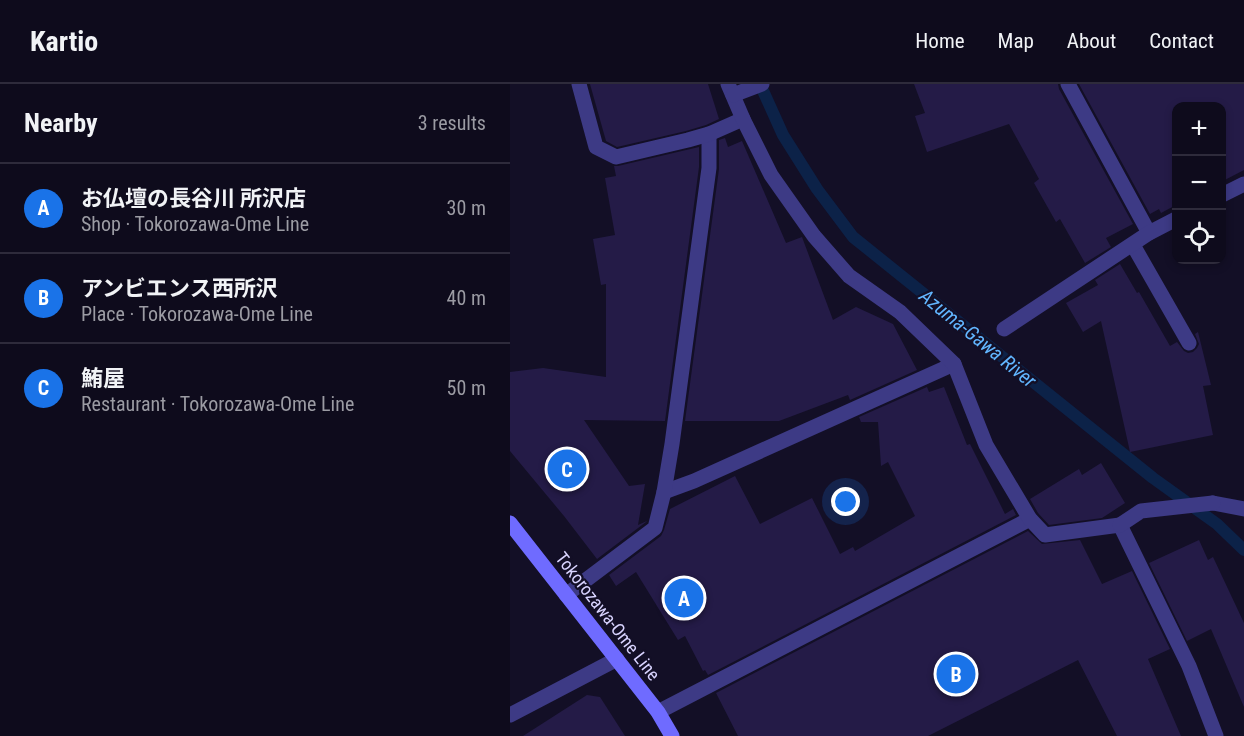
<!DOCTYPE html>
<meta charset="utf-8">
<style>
body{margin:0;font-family:"Roboto Condensed","Noto Sans JP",sans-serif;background:#171425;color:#f1f3f6}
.controls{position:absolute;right:18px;top:18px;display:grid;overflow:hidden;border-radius:12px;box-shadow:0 3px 9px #0003}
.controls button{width:54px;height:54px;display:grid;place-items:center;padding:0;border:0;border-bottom:2px solid #2e2b3b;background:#0e0b1c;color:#f1f3f6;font:30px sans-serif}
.you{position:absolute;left:336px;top:418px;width:21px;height:21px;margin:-15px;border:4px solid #fff;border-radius:50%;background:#1a73e8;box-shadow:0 0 0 9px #1a73e833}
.badge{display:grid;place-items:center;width:39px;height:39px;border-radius:50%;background:#1a73e8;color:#fff;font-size:20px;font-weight:700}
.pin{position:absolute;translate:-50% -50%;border:3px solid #fff;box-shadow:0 2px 6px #0006}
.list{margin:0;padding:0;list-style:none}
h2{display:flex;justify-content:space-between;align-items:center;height:78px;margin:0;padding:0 24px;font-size:26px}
h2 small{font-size:20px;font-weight:400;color:#9b9ba3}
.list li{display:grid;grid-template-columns:39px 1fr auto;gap:18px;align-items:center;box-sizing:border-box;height:90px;padding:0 24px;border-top:2px solid #2e2b3b}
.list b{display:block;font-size:22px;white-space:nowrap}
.list p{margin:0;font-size:20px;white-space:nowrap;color:#9b9ba3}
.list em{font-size:20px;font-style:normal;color:#9b9ba3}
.icon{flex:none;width:33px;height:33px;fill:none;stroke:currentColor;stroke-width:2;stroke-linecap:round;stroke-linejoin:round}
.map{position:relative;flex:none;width:734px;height:652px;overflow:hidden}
header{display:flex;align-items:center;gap:36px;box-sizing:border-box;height:84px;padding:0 30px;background:#0e0b1c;border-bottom:2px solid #2e2b3b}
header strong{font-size:28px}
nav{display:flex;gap:33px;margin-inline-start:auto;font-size:21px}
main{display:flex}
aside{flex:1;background:#0e0b1c}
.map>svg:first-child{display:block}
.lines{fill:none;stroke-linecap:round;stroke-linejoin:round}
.stream{stroke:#0c2248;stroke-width:12}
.building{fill:#241b47}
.lane{stroke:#3d3a85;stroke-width:15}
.street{stroke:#3d3a85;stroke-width:15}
.secondary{stroke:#6f6bff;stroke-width:15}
.labels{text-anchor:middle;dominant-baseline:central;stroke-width:4.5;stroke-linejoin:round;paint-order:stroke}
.street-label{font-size:18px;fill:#d9d4ff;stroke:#130f26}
.water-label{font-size:20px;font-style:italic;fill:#62b6ff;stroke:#130f26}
</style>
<header>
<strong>Kartio</strong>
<nav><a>Home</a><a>Map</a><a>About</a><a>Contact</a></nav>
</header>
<main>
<aside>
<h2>Nearby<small>3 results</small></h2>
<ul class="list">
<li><span class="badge">A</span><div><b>お仏壇の長谷川 所沢店</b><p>Shop · Tokorozawa-Ome Line</p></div><em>30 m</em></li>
<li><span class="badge">B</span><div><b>アンビエンス西所沢</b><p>Place · Tokorozawa-Ome Line</p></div><em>40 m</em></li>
<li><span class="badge">C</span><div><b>鮪屋</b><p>Restaurant · Tokorozawa-Ome Line</p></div><em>50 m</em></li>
</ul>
</aside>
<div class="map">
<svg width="734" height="652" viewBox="0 0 734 652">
<rect width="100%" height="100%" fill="#130f26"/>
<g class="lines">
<polyline class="stream" points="250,0 273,51 307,105 343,153 643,394 707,440 734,466"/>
</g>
<g class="building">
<polygon points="80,0 198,0 209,35 196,41 176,47 107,63 96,57"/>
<polygon points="404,0 548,0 549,5 623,140 596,154 601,163 575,179 550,135 546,138 524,99 529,95 499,40 417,68 405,32 415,29"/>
<polygon points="569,0 734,0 734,86 711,98 711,22 666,22 666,121 651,129 649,125 640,130"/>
<polygon points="215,54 218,63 232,57 276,159 292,153 323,236 346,223 383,240 407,286 340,316 338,311 269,337 175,337 209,85 209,56"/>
<polygon points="189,63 189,83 155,337 74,336 119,402 135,400 128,441 137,437 136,438 87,475 54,432 0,367 0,288 33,284 96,293 96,200 91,201 83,155 105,151 95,94 106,92 104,82 108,82"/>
<polygon points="610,180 627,209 629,208 660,262 667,258 674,267 678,269 683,268 687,264 689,260 685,250 688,248 701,301 693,302 703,351 620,368 591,237 573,248 556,219 588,201 585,196"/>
<polygon points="417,303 419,308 434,303 457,361 460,360 495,430 503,425 506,431 198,591 195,586 193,587 175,552 168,556 126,488 106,502 99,491 151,452 154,446 160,425 225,392 250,440 302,414 330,470 343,463 345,467 405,432 378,378 371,382 368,338 351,338 349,333"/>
<polygon points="591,379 615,419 592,434 539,441 528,429 520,415 569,385 572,391"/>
<polygon points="518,447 532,460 570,456 592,500 622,487 660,565 638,575 671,652 607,652 568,576 418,652 228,652 206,609"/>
<polygon points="689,456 698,476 703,473 734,539 734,623 701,545 677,557 639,479"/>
<polygon points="77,611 90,613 115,652 13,652"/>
</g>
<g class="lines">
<g class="lane">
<polyline points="623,161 679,259"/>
<polyline points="154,408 184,397 444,280"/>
<polyline points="703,419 734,425"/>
<polyline points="56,511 145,444 154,408 162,360 199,84 199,50"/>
<polyline points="148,628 520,435"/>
</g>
<g class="street">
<polyline points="69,0 86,63 106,73 178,56 199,50 233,35"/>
<polyline points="218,0 233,35 261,91 304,152 339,192 390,228 444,280 476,361 520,435 535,451 610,441 679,582 706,652"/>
<polyline points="558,0 639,149"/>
<polyline points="223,11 252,0"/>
<polyline points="712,111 734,100"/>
<polyline points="494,245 639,149 666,135"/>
<polyline points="610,441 631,427 703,419"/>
<polyline points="0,631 107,575"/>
</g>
<polyline class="secondary" points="0,439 148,628 162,652"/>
</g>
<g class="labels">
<g class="street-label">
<text transform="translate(98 532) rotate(52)">Tokorozawa-Ome Line</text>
</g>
<g class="water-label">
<text transform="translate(468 254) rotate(39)">Azuma-Gawa River</text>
</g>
</g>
</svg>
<div class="controls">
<button>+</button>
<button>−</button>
<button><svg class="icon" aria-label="locate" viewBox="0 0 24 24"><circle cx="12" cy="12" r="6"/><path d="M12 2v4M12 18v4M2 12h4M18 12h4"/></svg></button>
</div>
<div class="you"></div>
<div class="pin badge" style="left:174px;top:514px">A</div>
<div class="pin badge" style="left:446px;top:590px">B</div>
<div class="pin badge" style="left:57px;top:385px">C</div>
</div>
</main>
